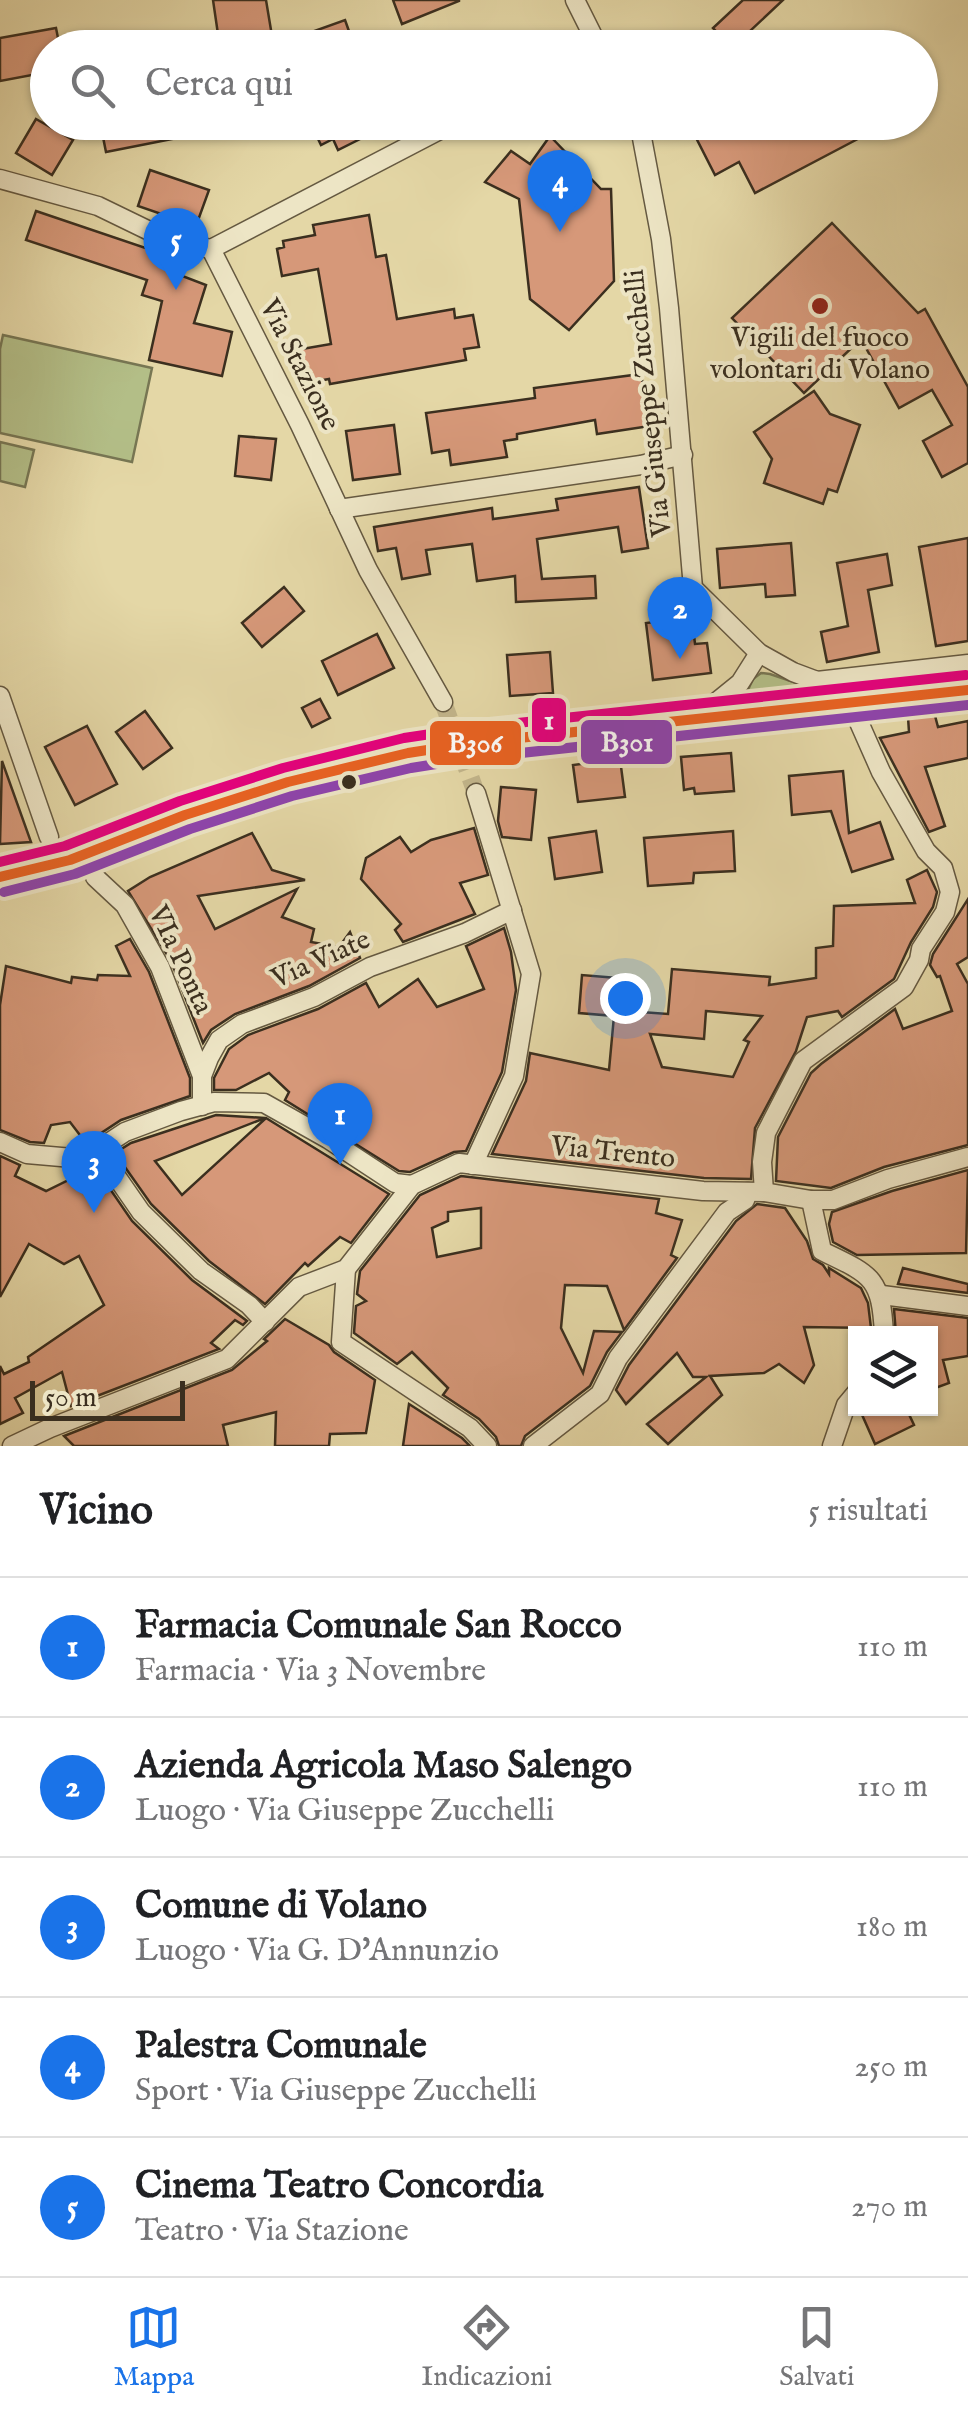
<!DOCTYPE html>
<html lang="it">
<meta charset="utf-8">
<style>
body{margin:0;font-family:"IM FELL English",serif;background:#f2f2f2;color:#202124}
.controls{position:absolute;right:30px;bottom:30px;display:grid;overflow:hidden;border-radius:0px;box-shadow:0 2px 8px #0004}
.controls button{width:90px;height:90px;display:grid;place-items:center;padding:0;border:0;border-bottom:2px solid #e0e0e0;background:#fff;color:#202124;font:50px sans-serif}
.scale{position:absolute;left:30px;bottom:25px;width:155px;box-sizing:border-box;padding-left:10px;border:5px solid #3b2f1f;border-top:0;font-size:28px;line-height:35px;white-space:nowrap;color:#3b2f1f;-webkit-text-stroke:8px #ede5c5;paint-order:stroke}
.you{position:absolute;left:625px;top:998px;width:35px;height:35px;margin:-25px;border:8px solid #fff;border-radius:50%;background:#1a73e8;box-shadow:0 0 0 15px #1a73e833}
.badge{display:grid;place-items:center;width:65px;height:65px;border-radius:50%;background:#1a73e8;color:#fff;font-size:32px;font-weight:700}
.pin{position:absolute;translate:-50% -82px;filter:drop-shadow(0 2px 5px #0008)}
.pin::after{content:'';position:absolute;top:52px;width:35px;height:30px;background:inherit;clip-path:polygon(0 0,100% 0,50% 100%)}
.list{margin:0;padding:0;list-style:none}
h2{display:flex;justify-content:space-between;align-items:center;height:130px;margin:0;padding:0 40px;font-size:42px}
h2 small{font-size:32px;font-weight:400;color:#757577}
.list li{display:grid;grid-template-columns:65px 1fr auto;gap:30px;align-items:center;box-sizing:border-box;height:140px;padding:0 40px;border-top:2px solid #e0e0e0}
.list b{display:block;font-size:38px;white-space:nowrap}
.list p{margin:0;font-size:32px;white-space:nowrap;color:#757577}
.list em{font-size:32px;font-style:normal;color:#757577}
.icon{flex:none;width:55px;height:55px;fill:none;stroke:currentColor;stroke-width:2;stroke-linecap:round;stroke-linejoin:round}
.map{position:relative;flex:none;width:968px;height:1446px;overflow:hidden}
.search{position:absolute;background:#fff;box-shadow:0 2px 8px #0004;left:30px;right:30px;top:30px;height:110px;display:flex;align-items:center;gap:25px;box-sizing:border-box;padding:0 35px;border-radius:55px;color:#757577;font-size:38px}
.sheet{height:830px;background:#fff}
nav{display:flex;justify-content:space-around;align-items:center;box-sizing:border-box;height:140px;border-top:2px solid #e0e0e0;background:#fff;font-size:28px;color:#757577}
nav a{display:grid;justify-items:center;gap:5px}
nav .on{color:#1a73e8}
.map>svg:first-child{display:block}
.green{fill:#b3be87;stroke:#777653;stroke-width:2.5}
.building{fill:#d69879;stroke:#3b2f1f;stroke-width:2.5;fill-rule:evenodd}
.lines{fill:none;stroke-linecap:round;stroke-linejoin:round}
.street-tunnel{stroke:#c2b58b;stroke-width:18;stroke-dasharray:18 9;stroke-linecap:butt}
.street-casing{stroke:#655941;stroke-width:21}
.primary-casing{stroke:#3b2f1f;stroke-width:31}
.street{stroke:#ede5c5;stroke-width:18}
.primary{stroke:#e4d7a6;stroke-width:28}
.bus-1-casing{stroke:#ede5c5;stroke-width:18}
.bus-2-casing{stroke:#ede5c5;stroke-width:18}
.bus-3-casing{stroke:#ede5c5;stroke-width:18}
.bus-1{stroke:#e96222;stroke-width:10}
.bus-2{stroke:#8e44ad;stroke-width:10}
.bus-3{stroke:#e5007d;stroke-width:10}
.poi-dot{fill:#8f2418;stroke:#ede5c5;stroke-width:4}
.bus-dot{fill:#3b2f1f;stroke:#ede5c5;stroke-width:4}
.labels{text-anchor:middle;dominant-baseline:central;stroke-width:8;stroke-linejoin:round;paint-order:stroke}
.poi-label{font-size:28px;fill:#3b2f1f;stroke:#ede5c5}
.street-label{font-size:28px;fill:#3b2f1f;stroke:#ede5c5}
.line-badge{stroke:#ede5c5;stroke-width:4}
.badge-label{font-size:28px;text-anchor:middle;font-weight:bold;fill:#fff}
</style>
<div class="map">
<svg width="968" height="1446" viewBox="0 0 968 1446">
<rect width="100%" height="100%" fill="#e4d7a6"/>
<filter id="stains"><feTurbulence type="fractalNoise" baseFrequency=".002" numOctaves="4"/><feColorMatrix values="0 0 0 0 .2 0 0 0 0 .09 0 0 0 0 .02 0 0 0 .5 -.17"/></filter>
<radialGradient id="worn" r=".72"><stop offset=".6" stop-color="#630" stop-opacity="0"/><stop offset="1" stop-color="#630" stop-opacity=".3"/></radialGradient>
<g class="green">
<polygon points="3,335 152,368 132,462 0,433 0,349"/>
<polygon points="0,442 34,450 25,487 0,481"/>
<polygon points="761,673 770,674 826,693 742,703 753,679"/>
</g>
<g class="building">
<polygon points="213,0 266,0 274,48 220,48"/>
<polygon points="393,0 459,0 459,1 402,24"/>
<polygon points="743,0 783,0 732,48 713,28"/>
<polygon points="345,20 355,48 311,48 306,34"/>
<polygon points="56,28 60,48 48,48 48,72 0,81 0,38"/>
<polygon points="36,119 73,140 52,175 16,153"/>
<polygon points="100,122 174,122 177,138 106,152"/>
<polygon points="310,122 394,122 338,150 333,139 321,145"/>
<polygon points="688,122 890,122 755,193 739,162 715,175"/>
<polygon points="550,136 601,189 611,189 614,281 569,330 530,299 519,199 485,182 511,151 530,164"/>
<polygon points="150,170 209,190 196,226 138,206"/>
<polygon points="36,211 181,260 177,274 206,285 194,323 232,332 222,376 149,360 162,301 142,295 147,280 26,240"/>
<polygon points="369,215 376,257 386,255 397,319 454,309 455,318 473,315 479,347 464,349 466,360 330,384 329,379 312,382 310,371 300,373 296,350 331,344 318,269 282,276 277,249 284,247 283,241 315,235 313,225"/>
<polygon points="832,223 918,313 925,309 968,387 968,463 942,477 923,441 952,425 932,390 899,408 861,339 804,393 732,318"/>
<polygon points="641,374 650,426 597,434 595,420 517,434 517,439 504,441 507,457 451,465 449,450 432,453 426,413 535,398 534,388"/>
<polygon points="814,391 830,414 860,425 837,492 828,489 823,504 764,483 772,459 754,432"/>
<polygon points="394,425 400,474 353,480 346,431"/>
<polygon points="239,436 276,439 271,480 235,476"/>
<polygon points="639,487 648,548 622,552 618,527 537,539 542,579 595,576 596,598 516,602 515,576 477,581 472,544 426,550 430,574 402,579 396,548 378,551 374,527 492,508 493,519 558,510 556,499"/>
<polygon points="968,538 968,641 936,646 919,547"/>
<polygon points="791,543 795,595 766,597 765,584 720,588 717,549"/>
<polygon points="887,554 892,585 868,590 879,652 827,662 821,632 848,626 837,563"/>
<polygon points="284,587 304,611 262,647 242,623"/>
<polygon points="680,619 681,628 693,627 695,644 707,643 711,673 653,680 646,623"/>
<polygon points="377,634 394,668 338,695 322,661"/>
<polygon points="550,652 553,693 510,696 507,655"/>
<polygon points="320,699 330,718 312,727 302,708"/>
<polygon points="145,711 172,748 143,769 116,732"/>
<polygon points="934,712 938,727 968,721 968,758 925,767 945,826 929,832 880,738 909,732 908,717"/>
<polygon points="87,726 117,784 75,805 45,747"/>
<polygon points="731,753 734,791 695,794 694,788 684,790 681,757"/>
<polygon points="620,759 625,797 578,802 573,765"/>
<polygon points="2,761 31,842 0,844"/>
<polygon points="843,771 849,833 880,822 893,859 852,872 831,811 792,815 789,776"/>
<polygon points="501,787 536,790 531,840 502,837 498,821"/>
<polygon points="474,828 488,875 460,883 475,914 403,942 395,930 401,924 361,879 366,858 400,837 411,852 431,840"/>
<polygon points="596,831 602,872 555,879 549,838"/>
<polygon points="733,831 735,871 694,873 693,883 648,886 644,838"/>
<polygon points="252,833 272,870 305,880 198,896 215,929 297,889 282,917 314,929 311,942 339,947 350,932 360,958 309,986 235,1014 211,1030 203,1043 171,961 128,891 150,877"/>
<path d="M927 870 937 892 933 907 911 942 894 979 842 1017 838 1011 807 1017 796 1051 755 1128 751 1179 704 1178 492 1154 526 1081 530 1053 609 1070 614 1016 579 1013 582 975 629 979 627 1011 668 1014 672 969 770 977 769 985 816 978V948L833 946 834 906 915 903 907 880ZM706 1011 762 1016 744 1040 749 1042 733 1077 662 1067 650 1034 704 1039Z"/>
<polygon points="968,899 968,957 957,964 968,984 968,1145 884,1167 831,1188 776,1181 778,1137 811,1073 821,1064 895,1009 903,1029 952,1011 940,976 937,977 930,965 933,954"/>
<polygon points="504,928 511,952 516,990 502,1072 466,1151 454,1152 410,1172 399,1171 285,1100 289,1092 269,1073 236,1090 214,1090 214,1078 229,1049 248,1035 318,1009 366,983 379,1007 418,979 437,1007 484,989 466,946"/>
<polygon points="130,939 149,972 190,1078 190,1096 121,1120 86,1143 70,1122 51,1125 44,1143 30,1142 0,1130 0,1005 6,966 71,983 72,977 97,980 98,975 130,976 116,946"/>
<polygon points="216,1115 265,1118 155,1161 182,1195 266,1118 389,1194 351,1243 340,1237 308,1266 305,1263 265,1304 209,1261 151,1204 115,1153 131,1143"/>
<polygon points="0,1156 20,1165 15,1176 46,1191 95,1167 132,1221 192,1280 247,1321 243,1325 235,1320 211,1343 219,1349 71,1406 62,1372 15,1398 23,1413 0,1424 0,1366 4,1374 29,1362 28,1357 104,1305 79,1256 64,1264 29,1244 0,1297"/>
<polygon points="968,1170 966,1253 857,1255 833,1242 829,1224 832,1212 892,1191"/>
<path d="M461 1176 659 1199 656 1213 682 1220 671 1255 677 1258 624 1330 607 1286 565 1285 561 1328 583 1373 594 1331 622 1332 607 1352 590 1386 525 1436 521 1446H499L496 1437 479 1419 443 1395 448 1388 412 1352 397 1364 354 1333 356 1306 366 1301 357 1294 360 1271 420 1195ZM481 1208V1248L437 1257 432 1228 448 1221V1212Z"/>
<polygon points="757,1204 785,1208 807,1241 813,1259 823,1265 829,1274 829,1268 861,1288 868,1303 871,1328 804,1327 814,1365 804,1383 779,1364 764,1373 710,1376 722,1395 668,1444 647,1424 706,1377 693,1377 677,1353 626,1404 616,1390 629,1365 736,1221"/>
<polygon points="903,1268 968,1284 968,1293 898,1284"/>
<polygon points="894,1309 968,1318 968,1356 943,1360 949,1383 930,1390 930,1334 896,1334"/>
<polygon points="285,1319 329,1345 334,1352 375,1380 366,1433 330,1434 329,1446 275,1446 276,1412 223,1425 228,1446 74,1446 64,1436 232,1370 267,1341 264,1339"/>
<polygon points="409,1404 462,1438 470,1446 403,1446"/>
<polygon points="859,1408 906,1408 914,1425 875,1444"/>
</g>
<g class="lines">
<polyline class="street-tunnel" points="443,702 476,793"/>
<defs>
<g id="street">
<polyline points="575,0 599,48"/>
<polyline points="639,122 661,239 669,308 693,588 759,653 793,672 817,681 968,664"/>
<polyline points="0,179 98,206 168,240 211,249"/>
<polyline points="211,249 300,425 368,570 443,702"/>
<polyline points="211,249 455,122"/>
<polyline points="339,509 641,465 683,455"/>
<polyline points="0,696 49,837"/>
<polyline points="698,717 740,683 759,653"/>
<polyline points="95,877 125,905 160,967 202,1076"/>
<polyline points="202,1106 202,1076 209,1058 219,1040 242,1024 314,997 370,967 465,933 512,910"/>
<polyline points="0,1142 27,1154 84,1159 125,1132 181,1111 214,1102 264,1103 328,1139 395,1183 412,1185"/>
<polyline points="98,1150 141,1212 201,1271 249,1305 265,1322"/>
<polyline points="473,1165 514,1076 531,974 476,793"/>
<polyline points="764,1192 762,1162 766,1133 803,1061 904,987 919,960 921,949 945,912 950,892 943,868 926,851 881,772 850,702"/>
<path d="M811 1200 822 1251C872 1275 881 1277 884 1334"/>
<polyline points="346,1269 341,1342 470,1428 487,1446"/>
<polyline points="882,1295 968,1306"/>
<polyline points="12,1446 50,1428 227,1359 299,1287 346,1269 412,1185 459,1163 703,1191 764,1192 811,1200 833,1200 888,1179 968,1157"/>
<polyline points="533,1446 600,1394 618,1358 727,1212 745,1200 748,1192"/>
<polyline points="832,1446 846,1405 856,1393"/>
</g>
<polyline id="primary" points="0,877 70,860 185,815 288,782 408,753 472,743 689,722 968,690"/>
</defs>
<use href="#street" class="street-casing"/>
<use href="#primary" class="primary-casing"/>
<use href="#street" class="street"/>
<use href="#primary" class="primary"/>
<defs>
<polyline id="bus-1" points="0,877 70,860 185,815 288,782 408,753 472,743 968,690"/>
<polyline id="bus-2" points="4,892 75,874 190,829 292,796 411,768 474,758 968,705"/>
<polyline id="bus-3" points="0,862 65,846 180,801 283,768 404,738 471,728 966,675"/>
</defs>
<use href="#bus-1" class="bus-1-casing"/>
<use href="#bus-2" class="bus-2-casing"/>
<use href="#bus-3" class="bus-3-casing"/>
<use href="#bus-1" class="bus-1"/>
<use href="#bus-2" class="bus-2"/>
<use href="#bus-3" class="bus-3"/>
</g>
<circle class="poi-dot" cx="820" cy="306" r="10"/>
<circle class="bus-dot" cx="349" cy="782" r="9"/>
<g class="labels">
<g class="poi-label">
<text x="820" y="338">Vigili del fuoco<tspan x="820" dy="32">volontari di Volano</tspan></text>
</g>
<g class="street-label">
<text transform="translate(299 365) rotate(63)">Via Stazione</text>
<text transform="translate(649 403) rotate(-96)">Via Giuseppe Zucchelli</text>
<text transform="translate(180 960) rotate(65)">VIa Ponta</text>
<text transform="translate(321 960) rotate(-24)">Via Viate</text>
<text transform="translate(613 1153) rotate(6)">Via Trento</text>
</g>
</g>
<g class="line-badge">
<rect x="530" y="696" width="38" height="48" rx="10" fill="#e5007d"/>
<rect x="579" y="718" width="95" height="48" rx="10" fill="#8e44ad"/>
<rect x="428" y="719" width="95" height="48" rx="10" fill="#e96222"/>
</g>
<g class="badge-label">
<text x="549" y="729">1</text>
<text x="627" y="751">B301</text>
<text x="475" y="752">B306</text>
</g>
<rect width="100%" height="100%" filter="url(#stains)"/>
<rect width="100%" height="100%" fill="url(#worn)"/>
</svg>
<div class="controls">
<button><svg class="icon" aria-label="layers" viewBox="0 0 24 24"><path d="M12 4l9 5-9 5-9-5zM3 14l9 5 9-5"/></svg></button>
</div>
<div class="scale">50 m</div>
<div class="you"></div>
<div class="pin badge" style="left:340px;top:1165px">1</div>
<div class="pin badge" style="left:680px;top:659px">2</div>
<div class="pin badge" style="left:94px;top:1213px">3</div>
<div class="pin badge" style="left:560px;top:232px">4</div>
<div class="pin badge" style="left:176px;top:290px">5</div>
<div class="search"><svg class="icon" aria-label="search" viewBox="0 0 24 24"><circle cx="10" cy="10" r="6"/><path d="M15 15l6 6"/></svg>Cerca qui</div>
</div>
<section class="sheet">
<h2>Vicino<small>5 risultati</small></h2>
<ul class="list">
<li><span class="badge">1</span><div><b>Farmacia Comunale San Rocco</b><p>Farmacia · Via 3 Novembre</p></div><em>110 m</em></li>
<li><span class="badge">2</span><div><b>Azienda Agricola Maso Salengo</b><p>Luogo · Via Giuseppe Zucchelli</p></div><em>110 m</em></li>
<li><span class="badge">3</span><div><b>Comune di Volano</b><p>Luogo · Via G. D'Annunzio</p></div><em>180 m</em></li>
<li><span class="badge">4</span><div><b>Palestra Comunale</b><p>Sport · Via Giuseppe Zucchelli</p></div><em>250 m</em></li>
<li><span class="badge">5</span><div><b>Cinema Teatro Concordia</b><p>Teatro · Via Stazione</p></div><em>270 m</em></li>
</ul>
</section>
<nav>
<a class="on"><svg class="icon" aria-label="map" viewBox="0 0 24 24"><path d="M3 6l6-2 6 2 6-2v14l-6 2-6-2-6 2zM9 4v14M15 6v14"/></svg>Mappa</a>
<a><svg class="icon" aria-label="directions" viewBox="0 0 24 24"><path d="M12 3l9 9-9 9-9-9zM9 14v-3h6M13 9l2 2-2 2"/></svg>Indicazioni</a>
<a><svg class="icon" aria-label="saved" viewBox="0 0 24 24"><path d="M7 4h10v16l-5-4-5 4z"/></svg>Salvati</a>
</nav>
